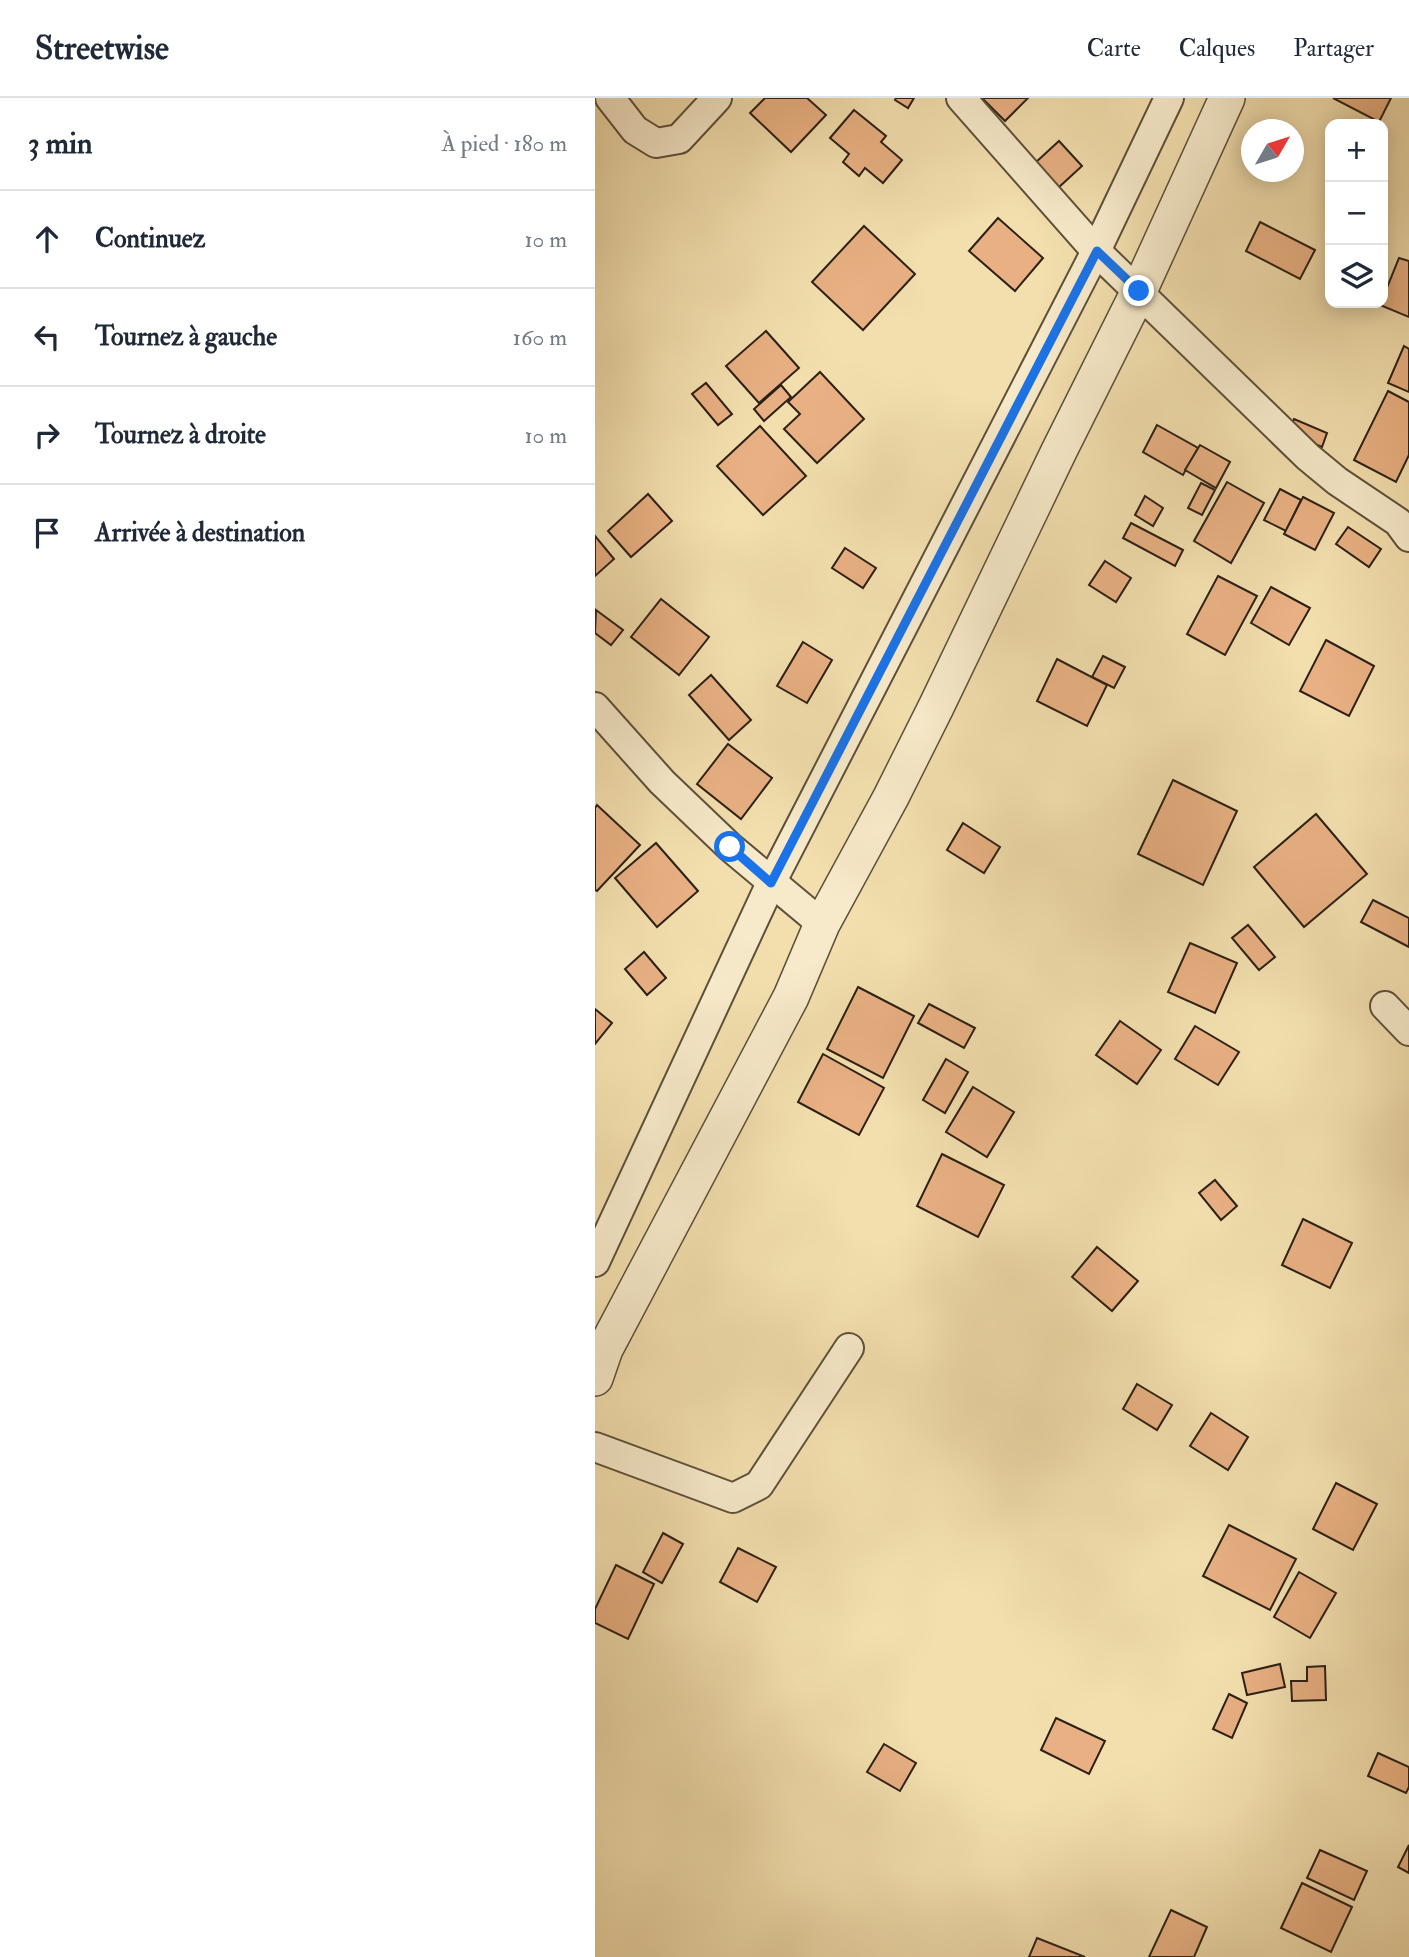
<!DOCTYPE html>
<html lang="fr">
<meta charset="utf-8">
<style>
body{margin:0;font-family:"IM FELL Double Pica",serif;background:#f2f2f3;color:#1f2937}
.controls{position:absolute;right:21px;top:21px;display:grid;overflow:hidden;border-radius:14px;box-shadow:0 4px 18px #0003}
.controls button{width:63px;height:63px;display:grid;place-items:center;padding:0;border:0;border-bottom:2px solid #e0e1e3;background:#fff;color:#1f2937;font:35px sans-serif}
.compass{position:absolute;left:646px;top:21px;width:63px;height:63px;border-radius:50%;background:#fff;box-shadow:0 4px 18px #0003;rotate:51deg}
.stop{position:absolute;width:21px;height:21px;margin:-16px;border:5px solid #1a73e8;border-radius:50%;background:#fff}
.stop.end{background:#1a73e8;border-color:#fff;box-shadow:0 2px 7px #0008}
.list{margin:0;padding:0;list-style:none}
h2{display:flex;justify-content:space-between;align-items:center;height:91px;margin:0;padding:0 28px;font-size:30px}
h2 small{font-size:23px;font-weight:400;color:#747a83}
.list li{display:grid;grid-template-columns:46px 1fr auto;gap:21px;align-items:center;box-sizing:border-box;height:98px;padding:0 28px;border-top:2px solid #e0e1e3}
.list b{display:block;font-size:26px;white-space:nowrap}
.list em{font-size:23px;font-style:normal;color:#747a83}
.icon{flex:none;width:38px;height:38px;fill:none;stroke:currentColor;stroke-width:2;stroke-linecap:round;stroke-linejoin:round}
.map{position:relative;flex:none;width:814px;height:1859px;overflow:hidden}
header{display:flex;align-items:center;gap:42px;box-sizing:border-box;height:98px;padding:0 35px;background:#fff;border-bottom:2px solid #e0e1e3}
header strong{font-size:33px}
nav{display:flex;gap:38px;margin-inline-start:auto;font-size:24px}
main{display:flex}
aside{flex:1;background:#fff}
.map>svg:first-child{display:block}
.building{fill:#e9b183;stroke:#2b2015;stroke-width:2}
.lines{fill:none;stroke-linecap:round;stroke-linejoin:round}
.minor-casing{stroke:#5d503b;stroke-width:32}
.tertiary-casing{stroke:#5d503b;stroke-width:38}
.minor{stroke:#f7eaca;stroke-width:28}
.tertiary{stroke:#f7eaca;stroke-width:35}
.route{stroke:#1a73e8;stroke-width:9}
</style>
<header>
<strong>Streetwise</strong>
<nav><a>Carte</a><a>Calques</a><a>Partager</a></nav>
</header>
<main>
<aside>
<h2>3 min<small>À pied · 180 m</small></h2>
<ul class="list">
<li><svg class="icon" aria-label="ahead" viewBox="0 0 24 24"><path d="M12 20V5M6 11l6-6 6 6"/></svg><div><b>Continuez</b></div><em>10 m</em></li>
<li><svg class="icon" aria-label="left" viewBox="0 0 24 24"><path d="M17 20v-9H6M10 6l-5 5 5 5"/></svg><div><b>Tournez à gauche</b></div><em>160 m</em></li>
<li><svg class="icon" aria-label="right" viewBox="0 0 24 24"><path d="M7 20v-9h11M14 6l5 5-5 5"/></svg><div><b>Tournez à droite</b></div><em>10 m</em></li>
<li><svg class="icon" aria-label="arrive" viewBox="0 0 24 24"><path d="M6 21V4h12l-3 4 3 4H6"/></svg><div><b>Arrivée à destination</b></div></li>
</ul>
</aside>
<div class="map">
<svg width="814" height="1859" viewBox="0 0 814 1859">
<rect width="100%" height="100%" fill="#f3dfae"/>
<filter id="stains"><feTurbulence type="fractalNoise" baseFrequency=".00286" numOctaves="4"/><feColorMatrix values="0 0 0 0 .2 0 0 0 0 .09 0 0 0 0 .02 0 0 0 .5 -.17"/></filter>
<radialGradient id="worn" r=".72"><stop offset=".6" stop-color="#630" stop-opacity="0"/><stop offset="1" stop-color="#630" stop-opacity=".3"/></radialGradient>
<g class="building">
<polygon points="170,0 212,0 231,17 196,54 155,15"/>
<polygon points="301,0 319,0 313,10 300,2"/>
<polygon points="387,0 433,0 410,23"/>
<polygon points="738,0 796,0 784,24"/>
<polygon points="259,12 291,38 286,44 307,62 288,85 270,70 264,78 248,64 254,56 235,40"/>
<polygon points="464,43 487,68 463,90 440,65"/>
<polygon points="403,120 448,160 420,193 374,153"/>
<polygon points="665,124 720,152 705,181 651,153"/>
<polygon points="269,128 320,176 268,232 217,184"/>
<polygon points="804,160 814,163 814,219 785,207"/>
<polygon points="171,233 204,270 164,305 131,268"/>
<polygon points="809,248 814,251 814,294 793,285"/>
<polygon points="225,274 269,321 222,365 189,331 205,316 193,304"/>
<polygon points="111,285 137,316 123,327 97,296"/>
<polygon points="186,287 196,299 169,323 159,311"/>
<polygon points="793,293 814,304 814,357 801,384 759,362"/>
<polygon points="699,321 732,335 727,349 693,335"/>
<polygon points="562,327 603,350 588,377 548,354"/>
<polygon points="165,328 211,378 168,417 122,368"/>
<polygon points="605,347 635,364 621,390 590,372"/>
<polygon points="632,384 669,405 636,465 599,443"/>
<polygon points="606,385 620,392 607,417 593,410"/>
<polygon points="685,391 706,402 691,433 669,422"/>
<polygon points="53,396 77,423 36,459 13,433"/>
<polygon points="550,398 568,410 558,428 540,417"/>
<polygon points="708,399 739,415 720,452 689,436"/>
<polygon points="536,425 588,452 580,468 528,440"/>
<polygon points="753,429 786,451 774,469 741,446"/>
<polygon points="0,438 19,461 0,478"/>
<polygon points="250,450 281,470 268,490 237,470"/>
<polygon points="510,463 536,480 521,504 494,487"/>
<polygon points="623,478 662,498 630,557 592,536"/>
<polygon points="676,489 715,510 694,547 656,525"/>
<polygon points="66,501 114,539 84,577 36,539"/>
<polygon points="1,512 28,532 16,547 0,535"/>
<polygon points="731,542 779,568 754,618 705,593"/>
<polygon points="208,544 237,562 212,605 182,588"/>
<polygon points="508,558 530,569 519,590 497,579"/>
<polygon points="462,561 512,587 492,628 442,603"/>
<polygon points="116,577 156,622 134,642 94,597"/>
<polygon points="133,646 177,680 146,721 102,686"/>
<polygon points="578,682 642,713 608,787 543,756"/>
<polygon points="2,707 45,747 2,793 0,792 0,710"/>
<polygon points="721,716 772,776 709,829 659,769"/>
<polygon points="368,725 405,749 389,775 352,752"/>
<polygon points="61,745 103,793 62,829 20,780"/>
<polygon points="778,802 814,820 814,849 766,824"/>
<polygon points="653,827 680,859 664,872 637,840"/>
<polygon points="595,845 642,865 620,915 573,894"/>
<polygon points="49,854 71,880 52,897 30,871"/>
<polygon points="263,889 319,918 288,980 232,951"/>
<polygon points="334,906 380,930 369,950 323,925"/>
<polygon points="0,911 17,925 0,946"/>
<polygon points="525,923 566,952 542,986 501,957"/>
<polygon points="600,928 644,954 623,987 580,961"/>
<polygon points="228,956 289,990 264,1037 203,1004"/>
<polygon points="351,961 373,974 350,1015 328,1002"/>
<polygon points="378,989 419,1014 392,1059 351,1034"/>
<polygon points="347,1056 409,1087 383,1139 322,1108"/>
<polygon points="620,1082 642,1108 626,1122 604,1095"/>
<polygon points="708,1121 757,1145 735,1190 687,1167"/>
<polygon points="502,1149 543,1183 517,1213 477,1179"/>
<polygon points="542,1286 577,1307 562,1332 528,1311"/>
<polygon points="616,1315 653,1339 633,1372 595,1348"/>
<polygon points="741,1385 782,1406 758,1452 718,1431"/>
<polygon points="634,1427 701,1461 675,1512 608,1478"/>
<polygon points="68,1435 88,1446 67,1485 48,1474"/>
<polygon points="143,1450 181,1469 162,1504 125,1484"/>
<polygon points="21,1467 59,1486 33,1541 0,1525 0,1511"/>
<polygon points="704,1474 741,1495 715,1540 679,1519"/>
<polygon points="685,1566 690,1589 652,1597 647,1575"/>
<polygon points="730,1568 731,1602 697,1603 696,1583 712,1583 712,1569"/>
<polygon points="634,1596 652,1605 637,1640 618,1631"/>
<polygon points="461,1620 510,1643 494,1676 446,1652"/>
<polygon points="289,1646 321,1665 305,1693 272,1674"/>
<polygon points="783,1655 814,1669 814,1689 811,1695 773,1678"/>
<polygon points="814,1747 814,1775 803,1769"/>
<polygon points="725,1752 772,1773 759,1802 712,1780"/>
<polygon points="707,1785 757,1809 736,1854 686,1830"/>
<polygon points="576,1812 612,1829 599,1859 554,1859"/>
<polygon points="442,1840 490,1859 434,1859"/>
</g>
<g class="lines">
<defs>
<g id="minor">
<polyline points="15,0 40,32 61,45 84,41 122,0"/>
<polyline points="366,0 501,153 713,359 742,383 803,424 814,439"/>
<polyline points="0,609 67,684 135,749 227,826"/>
<polyline points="790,908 814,933"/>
<polyline points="0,1164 176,785 501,153 574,0"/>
<polyline points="0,1349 138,1400 164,1387 254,1250"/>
</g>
<polyline id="tertiary" points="0,1280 10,1251 196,899 227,826 296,699 341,609 464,353 544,193 632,0"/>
</defs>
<use href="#minor" class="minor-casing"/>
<use href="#tertiary" class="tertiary-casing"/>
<use href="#minor" class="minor"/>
<use href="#tertiary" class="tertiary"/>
</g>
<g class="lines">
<polyline class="route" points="135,749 176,785 502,153 544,193"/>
</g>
<rect width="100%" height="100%" filter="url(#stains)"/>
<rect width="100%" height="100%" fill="url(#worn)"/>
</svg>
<div class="controls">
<button>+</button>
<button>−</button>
<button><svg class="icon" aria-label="layers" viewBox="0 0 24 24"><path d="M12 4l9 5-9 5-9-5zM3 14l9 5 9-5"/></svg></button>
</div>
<svg class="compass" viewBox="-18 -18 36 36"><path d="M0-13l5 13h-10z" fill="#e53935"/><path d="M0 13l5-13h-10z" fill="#747a83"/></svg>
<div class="stop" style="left:135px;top:749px"></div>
<div class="stop end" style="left:544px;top:193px"></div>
</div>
</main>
